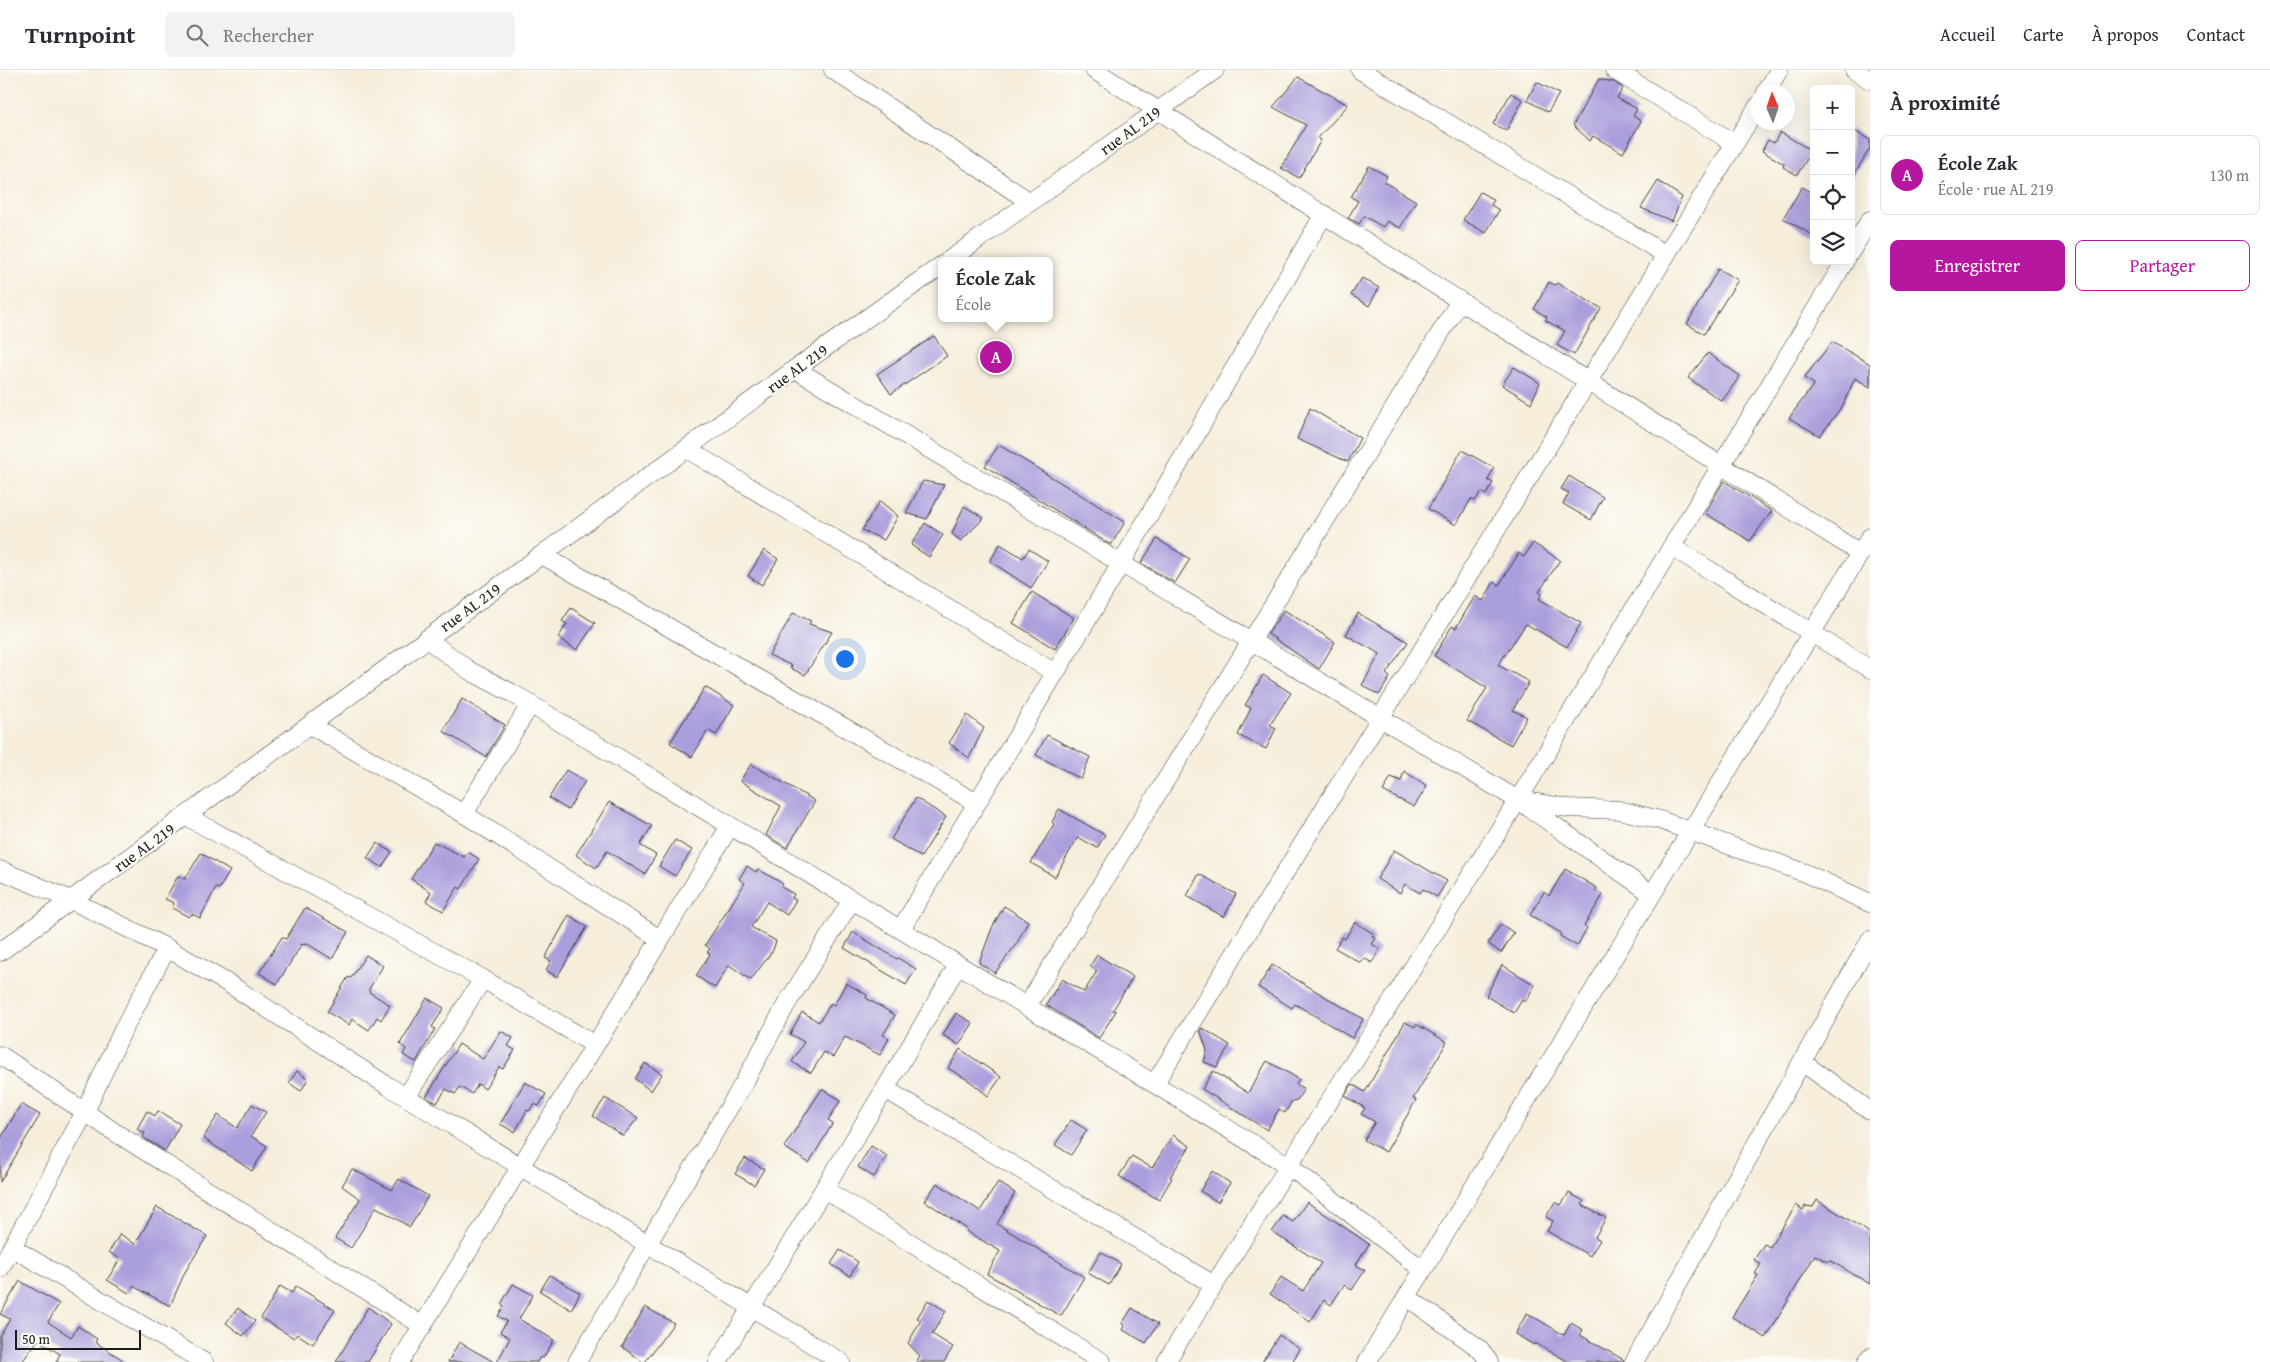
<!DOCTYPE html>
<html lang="fr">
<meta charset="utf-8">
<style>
body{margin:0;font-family:"Gentium Book Plus",serif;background:#f2f2f3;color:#2b2b33}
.controls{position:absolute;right:15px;top:15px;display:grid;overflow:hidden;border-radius:8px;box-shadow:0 5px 20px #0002}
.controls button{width:45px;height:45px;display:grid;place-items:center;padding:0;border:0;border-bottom:1px solid #e1e1e2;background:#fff;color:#2b2b33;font:25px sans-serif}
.compass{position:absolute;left:1750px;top:15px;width:45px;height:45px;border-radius:50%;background:#fff;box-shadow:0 5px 20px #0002;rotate:358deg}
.scale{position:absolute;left:15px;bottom:12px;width:126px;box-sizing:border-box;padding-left:5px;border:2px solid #1c1c1c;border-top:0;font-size:14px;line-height:18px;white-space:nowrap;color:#1c1c1c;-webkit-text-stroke:4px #fdfcf7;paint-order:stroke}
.you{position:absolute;left:844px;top:588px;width:18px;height:18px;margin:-12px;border:4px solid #fff;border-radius:50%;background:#1a73e8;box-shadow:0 0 0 8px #1a73e833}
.badge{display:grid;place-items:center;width:32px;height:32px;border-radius:50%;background:#b5179e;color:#fff;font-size:16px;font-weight:700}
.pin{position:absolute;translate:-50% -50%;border:2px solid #fff;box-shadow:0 1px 5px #0006}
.popup{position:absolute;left:938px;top:187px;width:115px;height:65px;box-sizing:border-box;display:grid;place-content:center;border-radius:8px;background:#fff;filter:drop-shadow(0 1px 4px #0005);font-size:16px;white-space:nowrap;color:#7c7c81}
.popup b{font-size:19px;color:#2b2b33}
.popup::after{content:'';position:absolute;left:50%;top:100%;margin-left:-10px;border:10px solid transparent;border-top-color:#fff}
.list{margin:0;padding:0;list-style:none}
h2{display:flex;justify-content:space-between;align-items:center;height:65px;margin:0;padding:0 20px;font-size:21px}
h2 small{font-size:16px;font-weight:400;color:#7c7c81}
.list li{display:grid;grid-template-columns:32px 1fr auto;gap:15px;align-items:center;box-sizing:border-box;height:80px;margin:0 10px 10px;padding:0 10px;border:1px solid #e1e1e2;border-radius:8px}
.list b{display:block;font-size:19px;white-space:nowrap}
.list p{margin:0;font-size:16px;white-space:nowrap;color:#7c7c81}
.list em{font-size:16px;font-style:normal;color:#7c7c81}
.actions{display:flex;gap:10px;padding:15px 20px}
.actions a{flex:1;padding:11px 0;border:1px solid #b5179e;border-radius:8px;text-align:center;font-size:18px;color:#b5179e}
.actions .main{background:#b5179e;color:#fff}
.icon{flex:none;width:28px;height:28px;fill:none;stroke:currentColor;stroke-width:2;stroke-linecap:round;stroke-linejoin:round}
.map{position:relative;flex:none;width:1870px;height:1292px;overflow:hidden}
header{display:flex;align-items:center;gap:30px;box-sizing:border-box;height:70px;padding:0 25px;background:#fff;border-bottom:1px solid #e1e1e2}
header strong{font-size:24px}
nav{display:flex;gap:28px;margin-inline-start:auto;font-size:18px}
.search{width:350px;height:45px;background:#f2f2f3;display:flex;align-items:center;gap:12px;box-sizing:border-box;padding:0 18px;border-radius:8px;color:#7c7c81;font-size:19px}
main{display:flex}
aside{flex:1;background:#fff}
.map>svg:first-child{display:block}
.building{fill:#ab9edc}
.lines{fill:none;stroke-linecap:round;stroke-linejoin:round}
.minor-casing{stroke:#3d3c39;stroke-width:19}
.minor{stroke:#fff;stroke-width:18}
.labels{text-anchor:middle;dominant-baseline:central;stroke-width:4.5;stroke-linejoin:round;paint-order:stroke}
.street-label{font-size:16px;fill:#1c1c1c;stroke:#fdfcf7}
</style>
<header>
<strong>Turnpoint</strong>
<div class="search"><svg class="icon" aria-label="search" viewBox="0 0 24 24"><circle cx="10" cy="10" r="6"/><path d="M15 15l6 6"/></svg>Rechercher</div>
<nav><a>Accueil</a><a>Carte</a><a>À propos</a><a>Contact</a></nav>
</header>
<main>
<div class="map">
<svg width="1870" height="1292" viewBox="0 0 1870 1292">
<rect width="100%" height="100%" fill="#fdfcf7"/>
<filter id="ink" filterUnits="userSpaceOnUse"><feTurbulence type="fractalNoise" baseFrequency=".02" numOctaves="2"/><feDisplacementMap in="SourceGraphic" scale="10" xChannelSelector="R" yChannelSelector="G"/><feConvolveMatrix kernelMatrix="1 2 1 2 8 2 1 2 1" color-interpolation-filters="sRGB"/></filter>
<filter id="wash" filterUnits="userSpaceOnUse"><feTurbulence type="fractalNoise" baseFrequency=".0096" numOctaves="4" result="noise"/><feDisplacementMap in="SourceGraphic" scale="20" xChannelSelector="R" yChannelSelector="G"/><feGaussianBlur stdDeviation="1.12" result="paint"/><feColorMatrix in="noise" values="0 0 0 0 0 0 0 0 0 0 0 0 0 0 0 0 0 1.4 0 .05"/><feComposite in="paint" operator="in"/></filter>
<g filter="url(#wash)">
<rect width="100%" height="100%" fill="#f6eedb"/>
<g id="blocks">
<g class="building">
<polygon points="1298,7 1348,35 1318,68 1321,70 1299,108 1281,98 1306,55 1273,37"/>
<polygon points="1599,9 1614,12 1623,18 1617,28 1637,39 1633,46 1641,51 1623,83 1593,66 1590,71 1573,55"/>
<polygon points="1537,12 1559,24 1548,42 1527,30"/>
<polygon points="1511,23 1523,30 1506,61 1493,54"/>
<polygon points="1851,59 1870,70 1870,78 1851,110"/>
<polygon points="1780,62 1812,81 1797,105 1783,97 1784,94 1762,81 1768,70 1774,73"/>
<polygon points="1369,96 1387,106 1384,112 1416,131 1400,158 1387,151 1383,157 1364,146 1359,154 1348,148 1358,131 1351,127"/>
<polygon points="1658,111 1682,127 1672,151 1641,138"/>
<polygon points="1802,117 1814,124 1814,166 1783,148"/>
<polygon points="1480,122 1494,130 1491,135 1499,140 1486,163 1463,150"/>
<polygon points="1718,199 1738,210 1704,264 1687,254"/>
<polygon points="1362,208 1379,218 1369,236 1351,225"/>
<polygon points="1549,212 1555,215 1557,213 1601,238 1574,285 1557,275 1565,261 1545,250 1547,247 1534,239"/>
<polygon points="934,266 947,286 891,324 877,304"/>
<polygon points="1832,272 1870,294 1870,317 1855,308 1843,335 1820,366 1789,348 1814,314 1804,308"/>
<polygon points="1708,283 1740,306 1722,331 1688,308"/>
<polygon points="1514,297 1540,313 1531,333 1502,315"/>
<polygon points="1310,338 1360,368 1348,392 1297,369"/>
<polygon points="999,375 1125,452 1111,475 985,396"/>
<polygon points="1462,380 1494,398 1488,410 1493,413 1486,425 1481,422 1475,431 1471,429 1456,455 1428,439"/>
<polygon points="1569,406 1603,427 1591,450 1563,434 1569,423 1561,419"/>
<polygon points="923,411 944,415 927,449 906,443"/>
<polygon points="1724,411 1772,441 1750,471 1705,443"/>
<polygon points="880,431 898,446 884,470 862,460"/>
<polygon points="964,436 984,448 961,471 952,464"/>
<polygon points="925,453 943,465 929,487 911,475"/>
<polygon points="1157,469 1190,489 1175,513 1141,493"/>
<polygon points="1533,473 1560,490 1539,522 1542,524 1539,529 1581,553 1567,577 1526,554 1498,595 1529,612 1513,640 1527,647 1511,675 1467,651 1487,618 1434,586 1452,556 1456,558 1475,526 1483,531 1494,512 1499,515 1519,483 1524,487"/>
<polygon points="1000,474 1023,488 1029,479 1048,491 1031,518 990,491"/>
<polygon points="764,480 778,489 762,515 748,506"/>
<polygon points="1032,522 1074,548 1055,579 1013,553"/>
<polygon points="571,538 595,553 577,580 558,568 567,554 562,551"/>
<polygon points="1284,540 1335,572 1319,599 1268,564"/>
<polygon points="793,543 811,551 809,554 832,562 805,605 790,598 792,596 769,585"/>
<polygon points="1358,543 1408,572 1386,604 1390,607 1379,625 1362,615 1380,584 1346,565"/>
<polygon points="1263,605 1291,623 1270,655 1276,658 1266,679 1238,665 1251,638 1245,635"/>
<polygon points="705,617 734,635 716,665 708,660 692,687 670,673"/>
<polygon points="462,629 505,655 486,687 443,661"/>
<polygon points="967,645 984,658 969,688 949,673"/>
<polygon points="1047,665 1090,687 1081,709 1036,685"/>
<polygon points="751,694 815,731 787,778 766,765 781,736 740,711"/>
<polygon points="566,700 585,711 568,740 549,728"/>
<polygon points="1404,701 1427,716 1414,737 1383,721 1391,707 1401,711"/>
<polygon points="916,728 946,747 921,787 891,769"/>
<polygon points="609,732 652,756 640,775 656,785 645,804 607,781 596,798 576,785"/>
<polygon points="1059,739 1105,765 1097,778 1078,767 1055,807 1031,793 1054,754 1052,752"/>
<polygon points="675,770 692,780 675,806 659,796"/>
<polygon points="434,772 464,787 468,782 479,789 461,819 458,817 443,841 426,831 431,822 411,809"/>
<polygon points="377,773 392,782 382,797 367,788"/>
<polygon points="1394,780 1447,811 1437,827 1423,819 1420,823 1405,814 1400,823 1377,809"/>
<polygon points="201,783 230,801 219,819 216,818 200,848 192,844 189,847 172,838 174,833 165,829 178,806 185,809"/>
<polygon points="747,796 756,802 758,799 783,814 781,817 794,824 792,828 796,830 787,845 767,832 751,857 776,871 773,880 751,910 729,895 715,918 696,906 710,884 707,882 710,879 705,875 745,813 739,809"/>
<polygon points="1565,799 1597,818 1595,821 1603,825 1584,856 1587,858 1577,876 1560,866 1561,863 1530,845 1544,822 1549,826"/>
<polygon points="1199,804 1236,824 1224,847 1187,826"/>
<polygon points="1004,836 1028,851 1017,873 995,903 979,893 992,858"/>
<polygon points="305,838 348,862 332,889 306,873 305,875 302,874 277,914 259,903 282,867 286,869"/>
<polygon points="569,845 587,857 557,907 546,900 551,891 545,888"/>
<polygon points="1355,852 1374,864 1372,866 1376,868 1372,874 1380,879 1372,893 1364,888 1361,893 1335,878 1342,867 1345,869"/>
<polygon points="1501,854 1514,863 1501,883 1488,873"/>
<polygon points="853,862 897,889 898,888 916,899 906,915 844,878"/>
<polygon points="366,885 383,896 369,919 369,922 390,935 381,950 377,947 369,960 352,949 349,955 327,942 348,907 351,908"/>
<polygon points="1097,885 1133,907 1113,940 1116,941 1099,968 1046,935 1062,909 1084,922 1097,901 1090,896"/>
<polygon points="1272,895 1363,949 1352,968 1295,934 1292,938 1258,917"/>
<polygon points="1502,895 1535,915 1525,932 1522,930 1514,943 1486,926"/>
<polygon points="846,913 867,925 866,928 895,945 883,965 889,968 880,985 845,967 833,987 824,982 811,1003 792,992 804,972 790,964 802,942 819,952 831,933 834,935"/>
<polygon points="427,928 444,938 432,957 435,959 416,992 403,985 406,979 400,974"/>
<polygon points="956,943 973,953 959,975 943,965"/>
<polygon points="1405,952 1415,957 1416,954 1447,972 1413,1029 1416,1030 1386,1082 1364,1070 1375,1052 1361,1044 1365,1038 1345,1026 1352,1014 1365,1022"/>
<polygon points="1202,958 1230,975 1217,997 1204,992 1207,980 1200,960"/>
<polygon points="501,961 513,968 508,976 515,980 503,999 499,997 485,1019 478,1014 472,1024 460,1017 455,1024 446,1019 437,1033 426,1027 459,974 483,989"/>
<polygon points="960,979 1001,1007 988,1026 971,1012 948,998"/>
<polygon points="1267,991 1299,1009 1296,1014 1304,1019 1297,1030 1292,1031 1285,1043 1279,1039 1267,1060 1202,1019 1213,1001 1248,1023"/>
<polygon points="645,993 662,1004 651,1021 635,1009"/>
<polygon points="297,1001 308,1009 301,1021 289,1013"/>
<polygon points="525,1012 546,1024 539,1036 534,1034 529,1041 527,1040 515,1062 500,1054"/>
<polygon points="822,1019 841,1030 828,1050 833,1053 809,1093 784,1077"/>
<polygon points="605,1028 638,1048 623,1066 593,1046"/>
<polygon points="21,1034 40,1045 0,1112 0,1070"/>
<polygon points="252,1034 266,1042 251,1066 267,1076 252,1101 203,1068 218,1045 237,1058"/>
<polygon points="147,1041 155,1046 158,1041 180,1054 165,1081 143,1067 145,1063 137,1059"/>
<polygon points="1071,1050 1087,1060 1071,1085 1055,1075"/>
<polygon points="1173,1065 1190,1076 1170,1107 1172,1108 1159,1130 1119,1106 1132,1086 1152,1098"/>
<polygon points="871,1076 887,1086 874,1107 858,1097"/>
<polygon points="745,1088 764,1099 754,1115 735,1104"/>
<polygon points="352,1099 392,1120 399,1109 428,1126 410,1157 376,1137 351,1178 335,1168 360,1129 342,1116"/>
<polygon points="1212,1101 1230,1113 1218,1132 1200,1121"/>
<polygon points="998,1112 1015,1123 997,1154 1084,1207 1061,1246 987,1204 1000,1181 966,1161 967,1159 925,1131 937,1113 980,1141"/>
<polygon points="1569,1123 1584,1131 1582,1135 1606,1148 1595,1167 1600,1170 1590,1186 1547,1161 1553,1151 1546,1147 1555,1132 1561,1135"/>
<polygon points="1817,1130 1870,1163 1870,1214 1829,1190 1828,1192 1815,1185 1766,1268 1732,1247 1758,1205 1755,1204 1761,1194 1754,1190 1764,1174 1770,1177 1796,1135 1803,1140 1805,1136 1813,1137"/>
<polygon points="1307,1132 1369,1174 1356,1195 1365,1200 1352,1220 1344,1215 1331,1235 1324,1230 1310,1252 1270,1224 1281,1207 1303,1221 1321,1193 1272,1162 1283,1146 1293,1152"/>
<polygon points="157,1137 207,1166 185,1202 170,1236 133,1216 129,1223 107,1210 120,1189 109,1182 120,1164 135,1174"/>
<polygon points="840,1180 858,1192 850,1206 831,1194"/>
<polygon points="1101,1182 1121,1194 1109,1215 1088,1203"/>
<polygon points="550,1205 580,1223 571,1240 540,1221"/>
<polygon points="20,1211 59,1234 48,1252 71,1267 78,1256 97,1269 95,1272 126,1292 56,1292 60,1284 38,1270 22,1292 0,1292 0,1266 10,1249 0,1244"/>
<polygon points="513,1214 533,1225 519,1249 554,1270 543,1288 540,1287 537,1292 497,1292 510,1268 500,1262 507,1251 498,1246 504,1236 501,1234"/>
<polygon points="280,1216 292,1223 296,1216 335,1240 313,1274 297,1264 294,1268 261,1248"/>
<polygon points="928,1230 946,1241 932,1264 953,1277 944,1292 916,1292 920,1286 908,1273 921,1250 917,1248"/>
<polygon points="368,1237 391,1254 368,1292 336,1292"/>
<polygon points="645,1237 674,1253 645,1292 643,1292 622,1277"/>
<polygon points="238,1238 255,1251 243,1266 226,1253"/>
<polygon points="1132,1238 1158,1254 1146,1273 1123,1260 1125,1256 1122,1254"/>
<polygon points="1527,1243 1564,1265 1571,1253 1583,1260 1580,1265 1624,1290 1623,1292 1569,1292 1535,1273 1534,1275 1515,1264"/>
<polygon points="1279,1265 1300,1279 1292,1292 1262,1292"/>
<polygon points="459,1272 494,1292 448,1292"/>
</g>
</g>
</g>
<g filter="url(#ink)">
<use href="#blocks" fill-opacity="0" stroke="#3d3c39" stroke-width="1"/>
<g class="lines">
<defs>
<g id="minor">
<polyline points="833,0 1030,132"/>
<polyline points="1094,0 1860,483"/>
<polyline points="1360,0 1666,185"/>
<polyline points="1614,0 1734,73"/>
<polyline points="1854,0 1870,10"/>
<polyline points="1766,22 1779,0"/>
<polyline points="1851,181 1870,150"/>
<polyline points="948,191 1215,0"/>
<polyline points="795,299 1518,730 1652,824"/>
<polyline points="687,379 1055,603"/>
<polyline points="1672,477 1870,599"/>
<polyline points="542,485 977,733"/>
<polyline points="427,569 470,601 512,623 1289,1096 1423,1200"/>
<polyline points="310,655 464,744 660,869"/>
<polyline points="1519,730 1568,738 1619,740 1660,750 1805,803 1870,833"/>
<polyline points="464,744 530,635"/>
<polyline points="186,746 483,909 595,975"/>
<polyline points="0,800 71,830 167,878 229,914 388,1016 841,1292"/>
<polyline points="901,859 1122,492 1324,144"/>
<polyline points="0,882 795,299 942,195"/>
<polyline points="1027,936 1460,231"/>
<polyline points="0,985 113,1061 423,1256"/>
<polyline points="1802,992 1870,1041"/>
<polyline points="1155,1013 1758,36"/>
<polyline points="885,1019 1214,1215"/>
<polyline points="406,1027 483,909"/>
<polyline points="824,1119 1102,1292"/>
<polyline points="13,1178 204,1292"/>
<polyline points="0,1199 85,1042 122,962 167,878"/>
<polyline points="1407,1227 1480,1279 1489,1292"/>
<polyline points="400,1292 730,756"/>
<polyline points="577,1292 745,1011 786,935 852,830"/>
<polyline points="718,1292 885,1019 958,895"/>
<polyline points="1166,1292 1518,730 1845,191"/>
<polyline points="1367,1292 1870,467"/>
<polyline points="1634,1292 1870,870"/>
<polyline points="1867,1292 1870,1287"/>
</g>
</defs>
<use href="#minor" class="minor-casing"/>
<use href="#minor" class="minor"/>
</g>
</g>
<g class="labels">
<g class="street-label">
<text transform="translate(1130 60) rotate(-36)">rue AL 219</text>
<text transform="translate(797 298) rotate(-36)">rue AL 219</text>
<text transform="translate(470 537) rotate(-36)">rue AL 219</text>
<text transform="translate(144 777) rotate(-36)">rue AL 219</text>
</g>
</g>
</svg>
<div class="controls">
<button>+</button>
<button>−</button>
<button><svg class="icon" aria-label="locate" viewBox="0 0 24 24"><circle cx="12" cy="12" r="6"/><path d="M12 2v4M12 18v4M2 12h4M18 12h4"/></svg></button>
<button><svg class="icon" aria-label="layers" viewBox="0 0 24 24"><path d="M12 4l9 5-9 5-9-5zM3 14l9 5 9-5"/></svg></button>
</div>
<svg class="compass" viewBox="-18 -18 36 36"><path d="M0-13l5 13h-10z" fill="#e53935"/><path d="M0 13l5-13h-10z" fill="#7c7c81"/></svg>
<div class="scale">50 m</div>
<div class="you"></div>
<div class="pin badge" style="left:996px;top:287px">A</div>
<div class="popup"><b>École Zak</b>École</div>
</div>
<aside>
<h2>À proximité<small></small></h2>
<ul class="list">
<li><span class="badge">A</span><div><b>École Zak</b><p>École · rue AL 219</p></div><em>130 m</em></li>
</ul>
<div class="actions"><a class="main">Enregistrer</a><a>Partager</a></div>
</aside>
</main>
